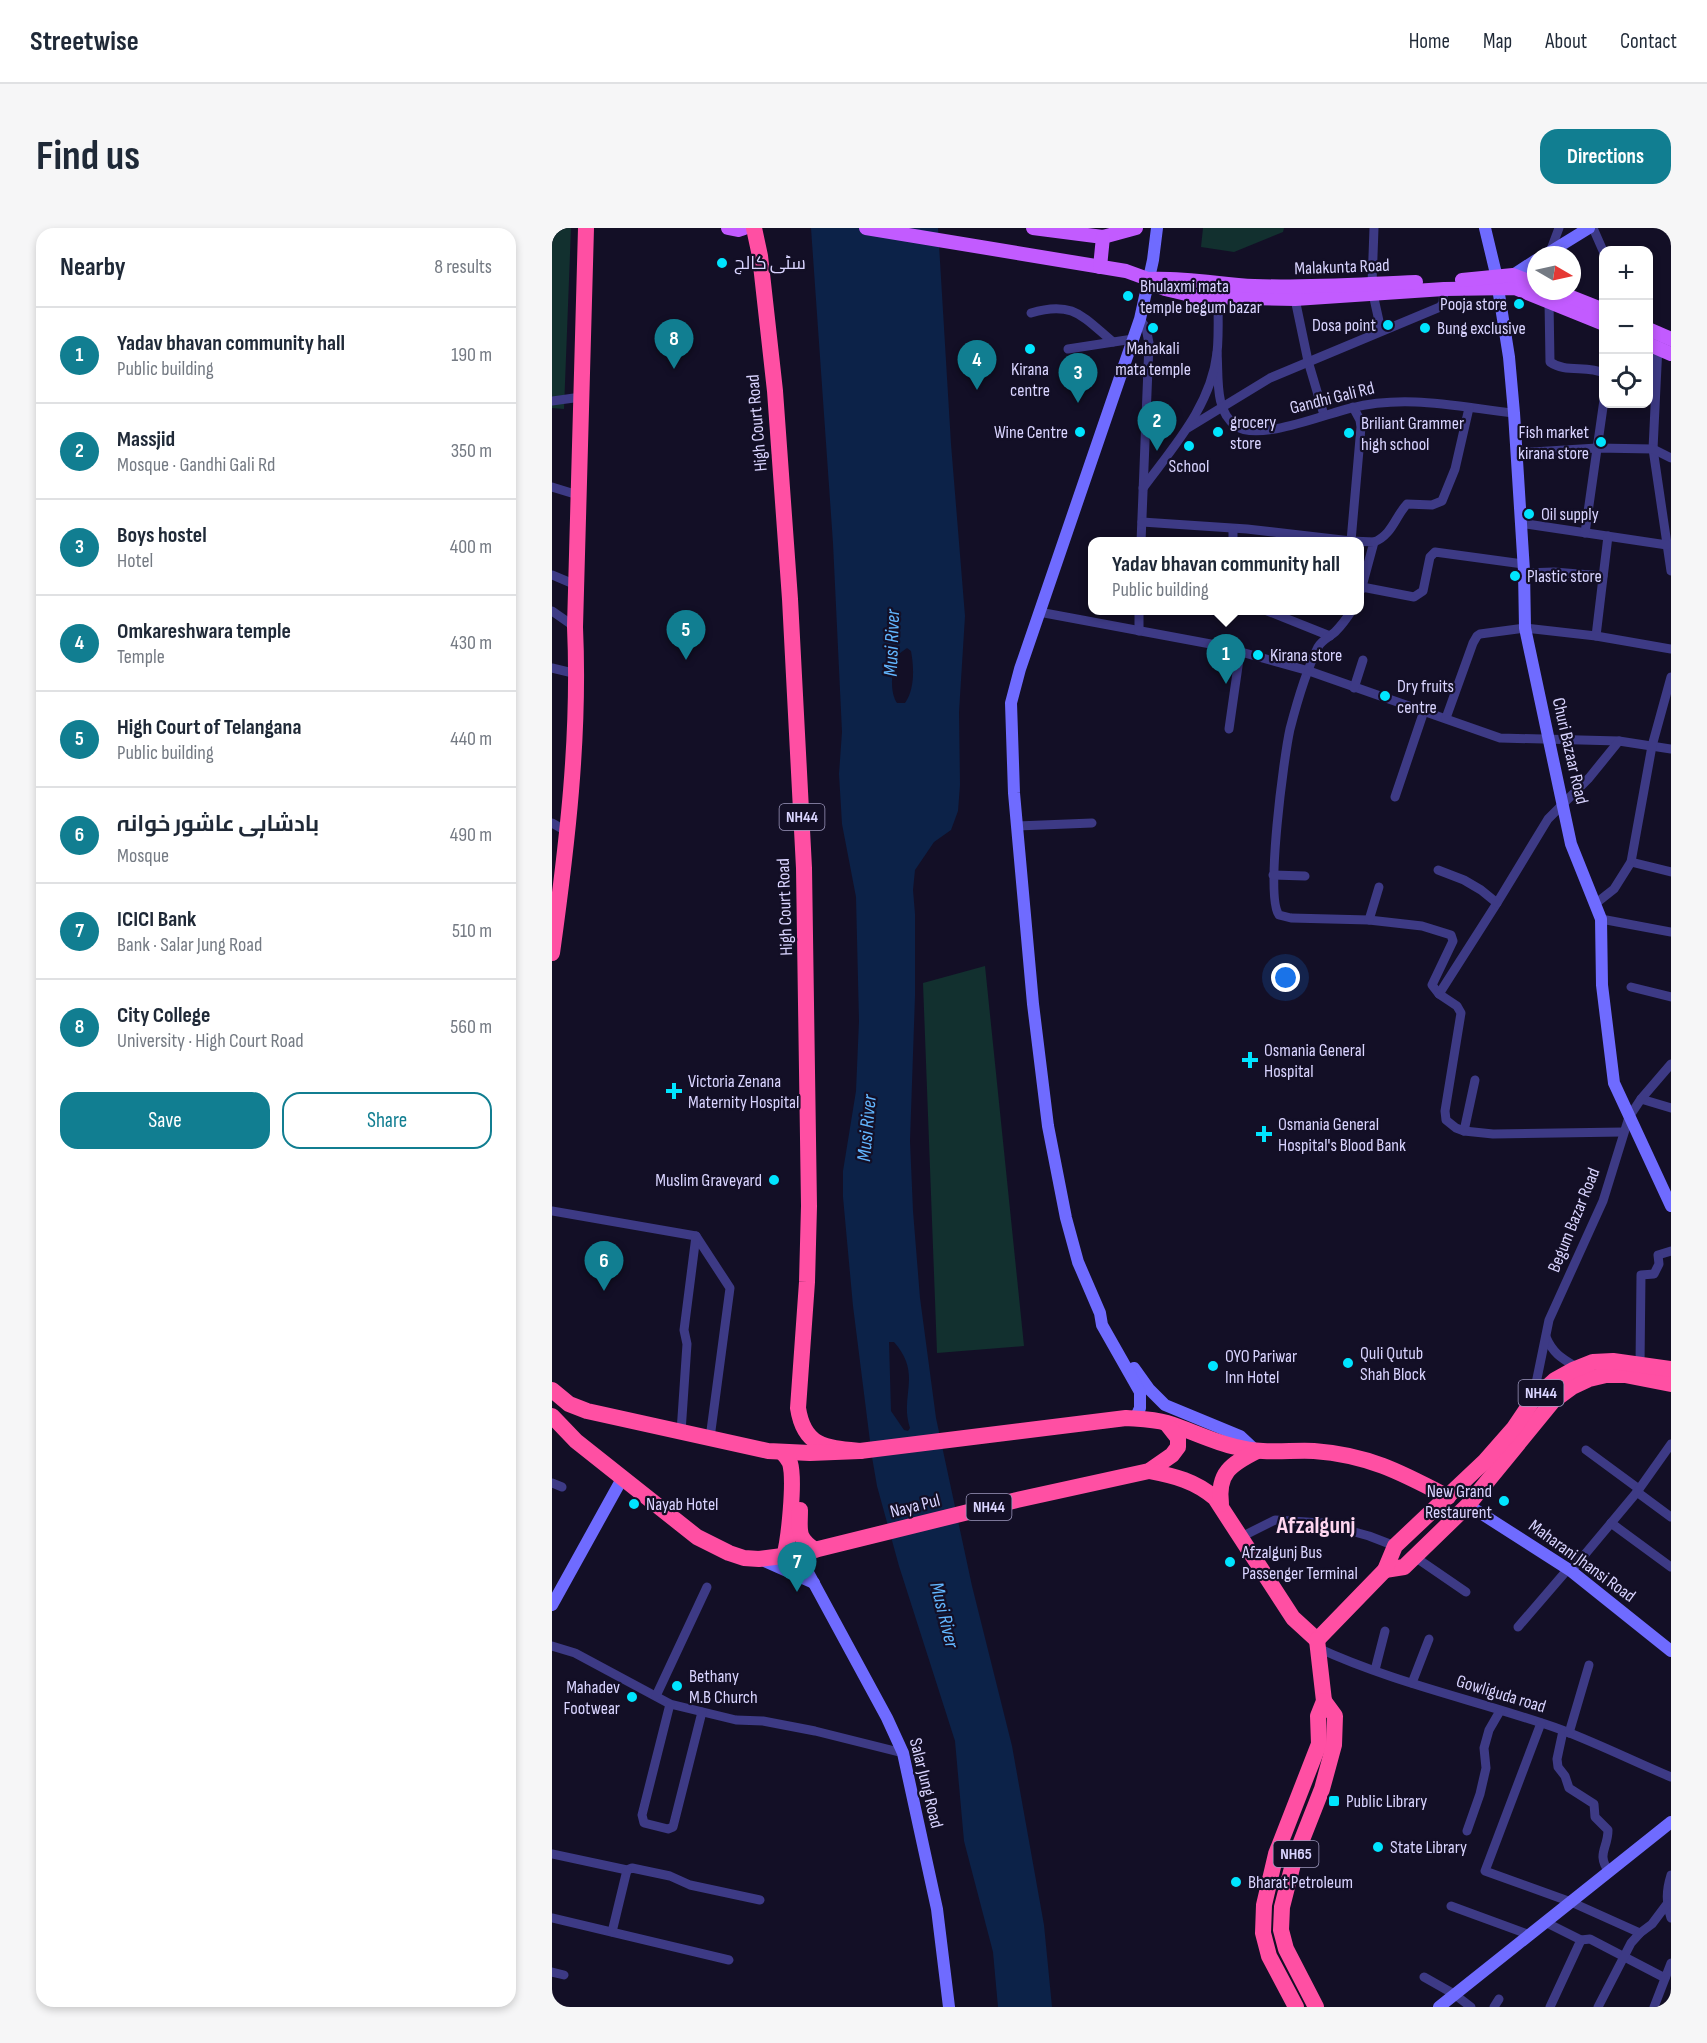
<!DOCTYPE html>
<meta charset="utf-8">
<style>
body{margin:0;font-family:"Sofia Sans Condensed",Cairo,sans-serif;background:#f6f6f7;color:#1f2937}
.controls{position:absolute;right:18px;top:18px;display:grid;overflow:hidden;border-radius:12px;box-shadow:0 3px 9px #0003}
.controls button{width:54px;height:54px;display:grid;place-items:center;padding:0;border:0;border-bottom:2px solid #e0e1e3;background:#fff;color:#1f2937;font:30px sans-serif}
.compass{position:absolute;left:975px;top:18px;width:54px;height:54px;border-radius:50%;background:#fff;box-shadow:0 3px 9px #0003;rotate:99deg}
.you{position:absolute;left:734px;top:750px;width:21px;height:21px;margin:-15px;border:4px solid #fff;border-radius:50%;background:#1a73e8;box-shadow:0 0 0 9px #1a73e833}
.badge{display:grid;place-items:center;width:39px;height:39px;border-radius:50%;background:#117e91;color:#fff;font-size:20px;font-weight:700}
.pin{position:absolute;translate:-50% -50px;filter:drop-shadow(0 2px 3px #0008)}
.pin::after{content:'';position:absolute;top:32px;width:21px;height:18px;background:inherit;clip-path:polygon(0 0,100% 0,50% 100%)}
.popup{position:absolute;left:536px;top:309px;width:276px;height:78px;box-sizing:border-box;display:grid;place-content:center;border-radius:12px;background:#fff;filter:drop-shadow(0 2px 4px #0005);font-size:20px;white-space:nowrap;color:#747a83}
.popup b{font-size:22px;color:#1f2937}
.popup::after{content:'';position:absolute;left:50%;top:100%;margin-left:-12px;border:12px solid transparent;border-top-color:#fff}
.list{margin:0;padding:0;list-style:none}
h2{display:flex;justify-content:space-between;align-items:center;height:78px;margin:0;padding:0 24px;font-size:26px}
h2 small{font-size:20px;font-weight:400;color:#747a83}
.list li{display:grid;grid-template-columns:39px 1fr auto;gap:18px;align-items:center;box-sizing:border-box;height:96px;padding:0 24px;border-top:2px solid #e0e1e3}
.list b{display:block;font-size:22px;white-space:nowrap}
.list p{margin:0;font-size:20px;white-space:nowrap;color:#747a83}
.list em{font-size:20px;font-style:normal;color:#747a83}
.actions{display:flex;gap:12px;padding:18px 24px}
.actions a{flex:1;padding:14px 0;border:2px solid #117e91;border-radius:18px;text-align:center;font-size:21px;color:#117e91}
.actions .main{background:#117e91;color:#fff}
.icon{flex:none;width:33px;height:33px;fill:none;stroke:currentColor;stroke-width:2;stroke-linecap:round;stroke-linejoin:round}
.map{position:relative;flex:none;width:1119px;height:1779px;overflow:hidden;border-radius:18px}
header{display:flex;align-items:center;gap:36px;box-sizing:border-box;height:84px;padding:0 30px;background:#fff;border-bottom:2px solid #e0e1e3}
header strong{font-size:28px}
nav{display:flex;gap:33px;margin-inline-start:auto;font-size:21px}
.intro{display:flex;align-items:center;justify-content:space-between;box-sizing:border-box;height:144px;padding:0 36px}
h1{margin:0;font-size:42px}
.button{padding:15px 27px;border-radius:18px;background:#117e91;color:#fff;font-size:21px;font-weight:700}
main{display:flex;gap:36px;padding:0 36px}
aside{flex:1;background:#fff;border-radius:18px;box-shadow:0 3px 9px #0003}
.map>svg:first-child{display:block}
.green{fill:#12302f}
.water{fill:#0c2248;fill-rule:evenodd}
.lines{fill:none;stroke-linecap:round;stroke-linejoin:round}
.street{stroke:#3d3a85;stroke-width:9}
.secondary{stroke:#6f6bff;stroke-width:12}
.primary{stroke:#c25bff;stroke-width:14}
.highway{stroke:#ff4fa3;stroke-width:16}
.poi-dot{fill:#00e5ff;stroke:#130f26;stroke-width:2}
.labels{text-anchor:middle;dominant-baseline:central;stroke-width:4.5;stroke-linejoin:round;paint-order:stroke}
.shield{fill:#130f26;stroke:#9e99be;stroke-width:1.5}
.shield-label{font-size:16px;font-weight:bold;fill:#d9d4ff}
.poi-label{font-size:18px;fill:#d9d4ff;stroke:#130f26;text-anchor:start}
.street-label{font-size:18px;fill:#d9d4ff;stroke:#130f26}
.water-label{font-size:20px;font-style:italic;fill:#62b6ff;stroke:#130f26}
.district-label{font-size:24px;font-weight:bold;fill:#ffd6f0;stroke:#130f26}
</style>
<header>
<strong>Streetwise</strong>
<nav><a>Home</a><a>Map</a><a>About</a><a>Contact</a></nav>
</header>
<div class="intro"><h1>Find us</h1><a class="button">Directions</a></div>
<main>
<aside>
<h2>Nearby<small>8 results</small></h2>
<ul class="list">
<li><span class="badge">1</span><div><b>Yadav bhavan community hall</b><p>Public building</p></div><em>190 m</em></li>
<li><span class="badge">2</span><div><b>Massjid</b><p>Mosque · Gandhi Gali Rd</p></div><em>350 m</em></li>
<li><span class="badge">3</span><div><b>Boys hostel</b><p>Hotel</p></div><em>400 m</em></li>
<li><span class="badge">4</span><div><b>Omkareshwara temple</b><p>Temple</p></div><em>430 m</em></li>
<li><span class="badge">5</span><div><b>High Court of Telangana</b><p>Public building</p></div><em>440 m</em></li>
<li><span class="badge">6</span><div><b>بادشاہی عاشور خوانہ</b><p>Mosque</p></div><em>490 m</em></li>
<li><span class="badge">7</span><div><b>ICICI Bank</b><p>Bank · Salar Jung Road</p></div><em>510 m</em></li>
<li><span class="badge">8</span><div><b>City College</b><p>University · High Court Road</p></div><em>560 m</em></li>
</ul>
<div class="actions"><a class="main">Save</a><a>Share</a></div>
</aside>
<div class="map">
<svg width="1119" height="1779" viewBox="0 0 1119 1779">
<rect width="100%" height="100%" fill="#130f26"/>
<g class="green">
<polygon points="0,0 19,0 12,181 0,180"/>
<polygon points="651,0 732,0 731,4 682,24 649,19"/>
<polygon points="433,738 472,1118 385,1125 371,755"/>
</g>
<path class="water" d="M259 0H386L399 216 413 388 407 484 408 557 406 583 399 602 382 614 363 642 361 662 363 686V768L358 913 361 983 368 1070 384 1190 420 1358 460 1518 492 1697 500 1779H446L441 1724 412 1613 403 1513 347 1338 325 1258 320 1229 301 1078 291 969V943L304 863 307 793 304 669 290 596 287 546 290 504 281 315ZM355 420 359 423C362 439 363 461 353 475H345C337 463 340 441 344 428ZM337 1114H342C371 1147 347 1167 358 1200L356 1203 352 1202 339 1183Z"/>
<g class="lines">
<g class="street">
<polyline points="1041,0 1052,25"/>
<polyline points="998,24 1007,0"/>
<polyline points="820,56 822,0"/>
<polyline points="821,66 829,102"/>
<polyline points="743,71 756,133 772,187"/>
<path d="M997 73 998 134C1013 145 1035 137 1052 145"/>
<path d="M479 85C521 72 531 89 561 114"/>
<polyline points="588,91 594,100 597,115 589,314"/>
<polyline points="1106,117 1101,221 1119,343"/>
<polyline points="516,121 581,111"/>
<path d="M665 125C667 148 662 183 684 198 706 214 773 186 799 180 854 166 907 179 962 185"/>
<polyline points="0,173 29,169"/>
<polyline points="636,200 718,150 888,79 891,75 892,61"/>
<polyline points="965,225 1045,220 1101,221 1119,230"/>
<polyline points="0,259 26,267"/>
<path d="M591 260C621 219 659 178 665 125 667 107 666 88 666 70"/>
<polyline points="590,294 695,301 799,313 809,199 808,192 801,179"/>
<polyline points="968,295 1115,317"/>
<polyline points="1033,305 1052,172"/>
<polyline points="799,313 822,314 809,362"/>
<polyline points="681,314 681,301"/>
<path d="M822 314C840 307 843 289 855 276L880 277 890 273 903 241 917 180"/>
<polyline points="972,345 1002,344 1051,348"/>
<polyline points="0,347 24,357"/>
<polyline points="810,359 862,369 871,363 878,329 883,324 971,336"/>
<polyline points="713,382 778,408"/>
<path d="M800 382C795 390 789 398 783 404 777 409 769 413 766 419 753 445 745 474 738 501 732 528 713 669 727 687L739 690 817 692 870 698 899 707 901 713 880 757 887 766"/>
<polyline points="0,383 23,399"/>
<polyline points="487,384 664,417 757,443 948,510 1067,513 1119,521"/>
<polyline points="587,403 587,382"/>
<polyline points="1044,408 1056,308"/>
<polyline points="0,440 25,446"/>
<polyline points="802,460 811,432"/>
<polyline points="894,490 921,415 925,408 928,406 973,400 1044,408 1119,421"/>
<polyline points="677,501 688,424"/>
<polyline points="1067,513 1037,550 996,591 945,675 887,766 905,778 909,785 893,883 894,892 904,900 912,903 941,906 1071,904"/>
<polyline points="843,569 872,483"/>
<polyline points="0,595 16,604"/>
<polyline points="465,598 540,595"/>
<polyline points="1079,634 1119,644"/>
<polyline points="886,642 912,652 929,662 945,675"/>
<polyline points="721,647 753,648"/>
<polyline points="1043,676 1062,661 1079,634 1100,518 1119,449"/>
<polyline points="1049,691 1119,704"/>
<polyline points="817,692 827,659"/>
<polyline points="1079,759 1119,769"/>
<polyline points="1089,871 1119,880"/>
<polyline points="912,903 923,852"/>
<polyline points="0,983 144,1008 178,1060 158,1210"/>
<path d="M994 1109C1001 1126 1011 1131 1026 1140"/>
<polyline points="1088,1137 1089,1047 1102,1046 1107,1036 1106,1027 1119,1023"/>
<polyline points="981,1170 997,1092 1051,973 1077,889 1089,871 1119,836"/>
<polyline points="129,1204 135,1116 132,1102 144,1008"/>
<polyline points="1034,1222 1087,1261"/>
<polyline points="0,1255 10,1259"/>
<polyline points="1085,1264 1119,1289"/>
<polyline points="1059,1295 1119,1339"/>
<polyline points="689,1309 723,1292 770,1295 817,1308 843,1318"/>
<polyline points="863,1329 914,1364"/>
<polyline points="1019,1343 1085,1264 1119,1216"/>
<polyline points="966,1399 1016,1341"/>
<polyline points="0,1418 23,1425 118,1476 184,1492 211,1493 263,1503 351,1525"/>
<path d="M766 1420C844 1456 929 1473 1010 1502 1047 1516 1083 1534 1119 1549"/>
<polyline points="823,1442 833,1403"/>
<polyline points="860,1455 877,1411"/>
<polyline points="104,1468 155,1359"/>
<polyline points="118,1476 90,1587 92,1595 116,1601 121,1599 150,1484"/>
<polyline points="989,1495 933,1643 1019,1674 1088,1705"/>
<path d="M1011 1503 1005 1531 1006 1539 1013 1548 1017 1560 1042 1576 1043 1589 1056 1602C1056 1621 1044 1625 1057 1644"/>
<polyline points="1017,1505 1037,1437"/>
<polyline points="915,1603 928,1566 934,1540 932,1520 937,1502 948,1483"/>
<polyline points="0,1626 75,1642 80,1640 118,1648 138,1657 208,1672"/>
<path d="M1119 1647C1114 1663 1114 1674 1119 1690"/>
<polyline points="899,1678 978,1707"/>
<polyline points="0,1690 177,1732"/>
<polyline points="993,1694 1029,1712 998,1779"/>
<polyline points="60,1704 75,1642"/>
<polyline points="1029,1712 1038,1711 1113,1750"/>
<polyline points="0,1744 12,1747"/>
<polyline points="872,1749 902,1766 919,1779"/>
<polyline points="942,1779 947,1771"/>
<polyline points="1046,1779 1079,1715 1088,1705 1100,1696 1115,1676"/>
<polyline points="1102,1779 1119,1735"/>
</g>
<g class="secondary">
<polyline points="933,0 945,50"/>
<polyline points="993,27 1037,0"/>
<polyline points="961,47 984,32"/>
<polyline points="946,60 957,129 962,185 972,343 973,400 1019,616 1049,691 1050,757 1062,855 1119,978"/>
<polyline points="582,1140 597,1161 613,1177 688,1208 703,1222"/>
<polyline points="583,1191 588,1180 588,1164 550,1097 548,1085 526,1034 514,990 496,898 481,776 462,565 459,475 468,441 588,91 601,32 605,0"/>
<polyline points="916,1277 1019,1343 1119,1423"/>
<polyline points="246,1326 335,1490 351,1525 385,1681 397,1779"/>
<polyline points="208,1331 262,1355"/>
<polyline points="0,1377 71,1249"/>
<polyline points="887,1779 1119,1594"/>
</g>
<g class="primary">
<polyline points="176,0 186,2 192,0"/>
<polyline points="314,0 574,43 596,51 605,58 613,61 647,69 743,71 892,61 963,60 1052,96"/>
<polyline points="481,0 551,9 584,0"/>
<polyline points="548,39 551,9"/>
<path d="M596 51C630 49 667 56 702 58 756 60 810 56 864 54"/>
<polyline points="910,52 961,47 984,56"/>
<polyline points="1004,63 1052,82"/>
<polyline points="1096,101 1119,111"/>
<polyline points="1096,116 1119,126"/>
</g>
<g class="highway">
<path d="M202 0 208 28 223 163 238 371 252 640 257 978 255 1054 246 1180C252 1219 274 1220 308 1223"/>
<path d="M0 725C15 617 28 509 23 399L34 0"/>
<path d="M0 1162 17 1176 35 1183 216 1223 258 1225 308 1223 574 1190C587 1191 601 1191 615 1195 638 1202 661 1214 684 1219 710 1226 736 1222 762 1223 817 1227 850 1245 896 1269"/>
<polyline points="0,1188 24,1213 145,1309 177,1325 192,1330 207,1331 246,1326 465,1272 597,1243 620,1227 626,1219 626,1210 615,1196"/>
<path d="M230 1224C233 1227 236 1231 238 1235 243 1252 237 1311 232 1329"/>
<path d="M597 1243C623 1248 643 1253 663 1270L741 1390 765 1412"/>
<path d="M669 1276C665 1245 679 1236 705 1223"/>
<path d="M248 1282C248 1303 244 1309 263 1322"/>
<polyline points="833,1342 852,1339 916,1277 1001,1173 1020,1159 1037,1151 1054,1147 1073,1147 1119,1156"/>
<polyline points="765,1412 833,1342 843,1318 933,1233 962,1200 981,1172 1003,1152 1021,1142 1041,1134 1061,1133 1119,1141"/>
<polyline points="744,1779 717,1728 711,1705 712,1677 724,1626 767,1516 766,1488 772,1473 765,1412"/>
<polyline points="764,1779 734,1721 729,1702 730,1679 742,1632 770,1561 782,1517 783,1488 772,1473"/>
</g>
</g>
<g class="poi-dot">
<circle cx="170" cy="35" r="6"/>
<circle cx="576" cy="68" r="6"/>
<circle cx="967" cy="76" r="6"/>
<circle cx="836" cy="97" r="6"/>
<circle cx="601" cy="100" r="6"/>
<circle cx="873" cy="100" r="6"/>
<circle cx="478" cy="121" r="6"/>
<circle cx="528" cy="204" r="6"/>
<circle cx="666" cy="204" r="6"/>
<circle cx="797" cy="205" r="6"/>
<circle cx="1049" cy="214" r="6"/>
<circle cx="637" cy="218" r="6"/>
<circle cx="977" cy="286" r="6"/>
<circle cx="963" cy="348" r="6"/>
<circle cx="706" cy="427" r="6"/>
<circle cx="833" cy="468" r="6"/>
<path d="M695 823h6v6h6v6h-6v6h-6v-6h-6v-6h6z"/>
<path d="M119 854h6v6h6v6h-6v6h-6v-6h-6v-6h6z"/>
<path d="M709 897h6v6h6v6h-6v6h-6v-6h-6v-6h6z"/>
<circle cx="222" cy="952" r="6"/>
<circle cx="796" cy="1135" r="6"/>
<circle cx="661" cy="1138" r="6"/>
<circle cx="952" cy="1273" r="6"/>
<circle cx="82" cy="1276" r="6"/>
<circle cx="678" cy="1334" r="6"/>
<circle cx="125" cy="1458" r="6"/>
<circle cx="80" cy="1469" r="6"/>
<rect x="776" y="1567" width="12" height="12" rx="3"/>
<circle cx="826" cy="1619" r="6"/>
<circle cx="684" cy="1654" r="6"/>
</g>
<g class="labels">
<g class="shield">
<rect x="227.5" y="576" width="45" height="26" rx="4.5"/>
<rect x="966.5" y="1152" width="45" height="26" rx="4.5"/>
<rect x="414.5" y="1266" width="45" height="26" rx="4.5"/>
<rect x="721.5" y="1613" width="45" height="26" rx="4.5"/>
</g>
<g class="shield-label">
<text x="250" y="589">NH44</text>
<text x="989" y="1165">NH44</text>
<text x="437" y="1279">NH44</text>
<text x="744" y="1626">NH65</text>
</g>
<g class="poi-label">
<text x="182" y="35">سٹی کالج</text>
<text x="588" y="58">Bhulaxmi mata<tspan x="588" dy="21">temple begum bazar</tspan></text>
<text x="955" y="76" text-anchor="end">Pooja store</text>
<text x="824" y="97" text-anchor="end">Dosa point</text>
<text x="885" y="100">Bung exclusive</text>
<text x="601" y="120" text-anchor="middle">Mahakali<tspan x="601" dy="21">mata temple</tspan></text>
<text x="478" y="141" text-anchor="middle">Kirana<tspan x="478" dy="21">centre</tspan></text>
<text x="678" y="194">grocery<tspan x="678" dy="21">store</tspan></text>
<text x="809" y="195">Briliant Grammer<tspan x="809" dy="21">high school</tspan></text>
<text x="516" y="204" text-anchor="end">Wine Centre</text>
<text x="1037" y="204" text-anchor="end">Fish market<tspan x="1037" dy="21">kirana store</tspan></text>
<text x="637" y="238" text-anchor="middle">School</text>
<text x="989" y="286">Oil supply</text>
<text x="975" y="348">Plastic store</text>
<text x="718" y="427">Kirana store</text>
<text x="845" y="458">Dry fruits<tspan x="845" dy="21">centre</tspan></text>
<text x="712" y="822">Osmania General<tspan x="712" dy="21">Hospital</tspan></text>
<text x="136" y="853">Victoria Zenana<tspan x="136" dy="21">Maternity Hospital</tspan></text>
<text x="726" y="896">Osmania General<tspan x="726" dy="21">Hospital's Blood Bank</tspan></text>
<text x="210" y="952" text-anchor="end">Muslim Graveyard</text>
<text x="808" y="1125">Quli Qutub<tspan x="808" dy="21">Shah Block</tspan></text>
<text x="673" y="1128">OYO Pariwar<tspan x="673" dy="21">Inn Hotel</tspan></text>
<text x="940" y="1263" text-anchor="end">New Grand<tspan x="940" dy="21">Restaurent</tspan></text>
<text x="94" y="1276">Nayab Hotel</text>
<text x="690" y="1324">Afzalgunj Bus<tspan x="690" dy="21">Passenger Terminal</tspan></text>
<text x="137" y="1448">Bethany<tspan x="137" dy="21">M.B Church</tspan></text>
<text x="68" y="1459" text-anchor="end">Mahadev<tspan x="68" dy="21">Footwear</tspan></text>
<text x="794" y="1573">Public Library</text>
<text x="838" y="1619">State Library</text>
<text x="696" y="1654">Bharat Petroleum</text>
</g>
<g class="street-label">
<text transform="translate(790 39) rotate(-2)">Malakunta Road</text>
<text transform="translate(780 170) rotate(-14)">Gandhi Gali Rd</text>
<text transform="translate(205 195) rotate(-95)">High Court Road</text>
<text transform="translate(1018 523) rotate(77)">Churi Bazaar Road</text>
<text transform="translate(233 679) rotate(-92)">High Court Road</text>
<text transform="translate(1022 992) rotate(-68)">Begum Bazar Road</text>
<text transform="translate(363 1278) rotate(-14)">Naya Pul</text>
<text transform="translate(1030 1333) rotate(36)">Maharani Jhansi Road</text>
<text transform="translate(949 1466) rotate(17)">Gowliguda road</text>
<text transform="translate(374 1555) rotate(76)">Salar Jung Road</text>
</g>
<g class="water-label">
<text transform="translate(340 415) rotate(-88)">Musi River</text>
<text transform="translate(315 900) rotate(-85)">Musi River</text>
<text transform="translate(392 1387) rotate(76)">Musi River</text>
</g>
<g class="district-label">
<text x="764" y="1297">Afzalgunj</text>
</g>
</g>
</svg>
<div class="controls">
<button>+</button>
<button>−</button>
<button><svg class="icon" aria-label="locate" viewBox="0 0 24 24"><circle cx="12" cy="12" r="6"/><path d="M12 2v4M12 18v4M2 12h4M18 12h4"/></svg></button>
</div>
<svg class="compass" viewBox="-18 -18 36 36"><path d="M0-13l5 13h-10z" fill="#e53935"/><path d="M0 13l5-13h-10z" fill="#747a83"/></svg>
<div class="you"></div>
<div class="pin badge" style="left:674px;top:456px">1</div>
<div class="popup"><b>Yadav bhavan community hall</b>Public building</div>
<div class="pin badge" style="left:605px;top:223px">2</div>
<div class="pin badge" style="left:526px;top:175px">3</div>
<div class="pin badge" style="left:425px;top:162px">4</div>
<div class="pin badge" style="left:134px;top:432px">5</div>
<div class="pin badge" style="left:52px;top:1063px">6</div>
<div class="pin badge" style="left:245px;top:1364px">7</div>
<div class="pin badge" style="left:122px;top:141px">8</div>
</div>
</main>
